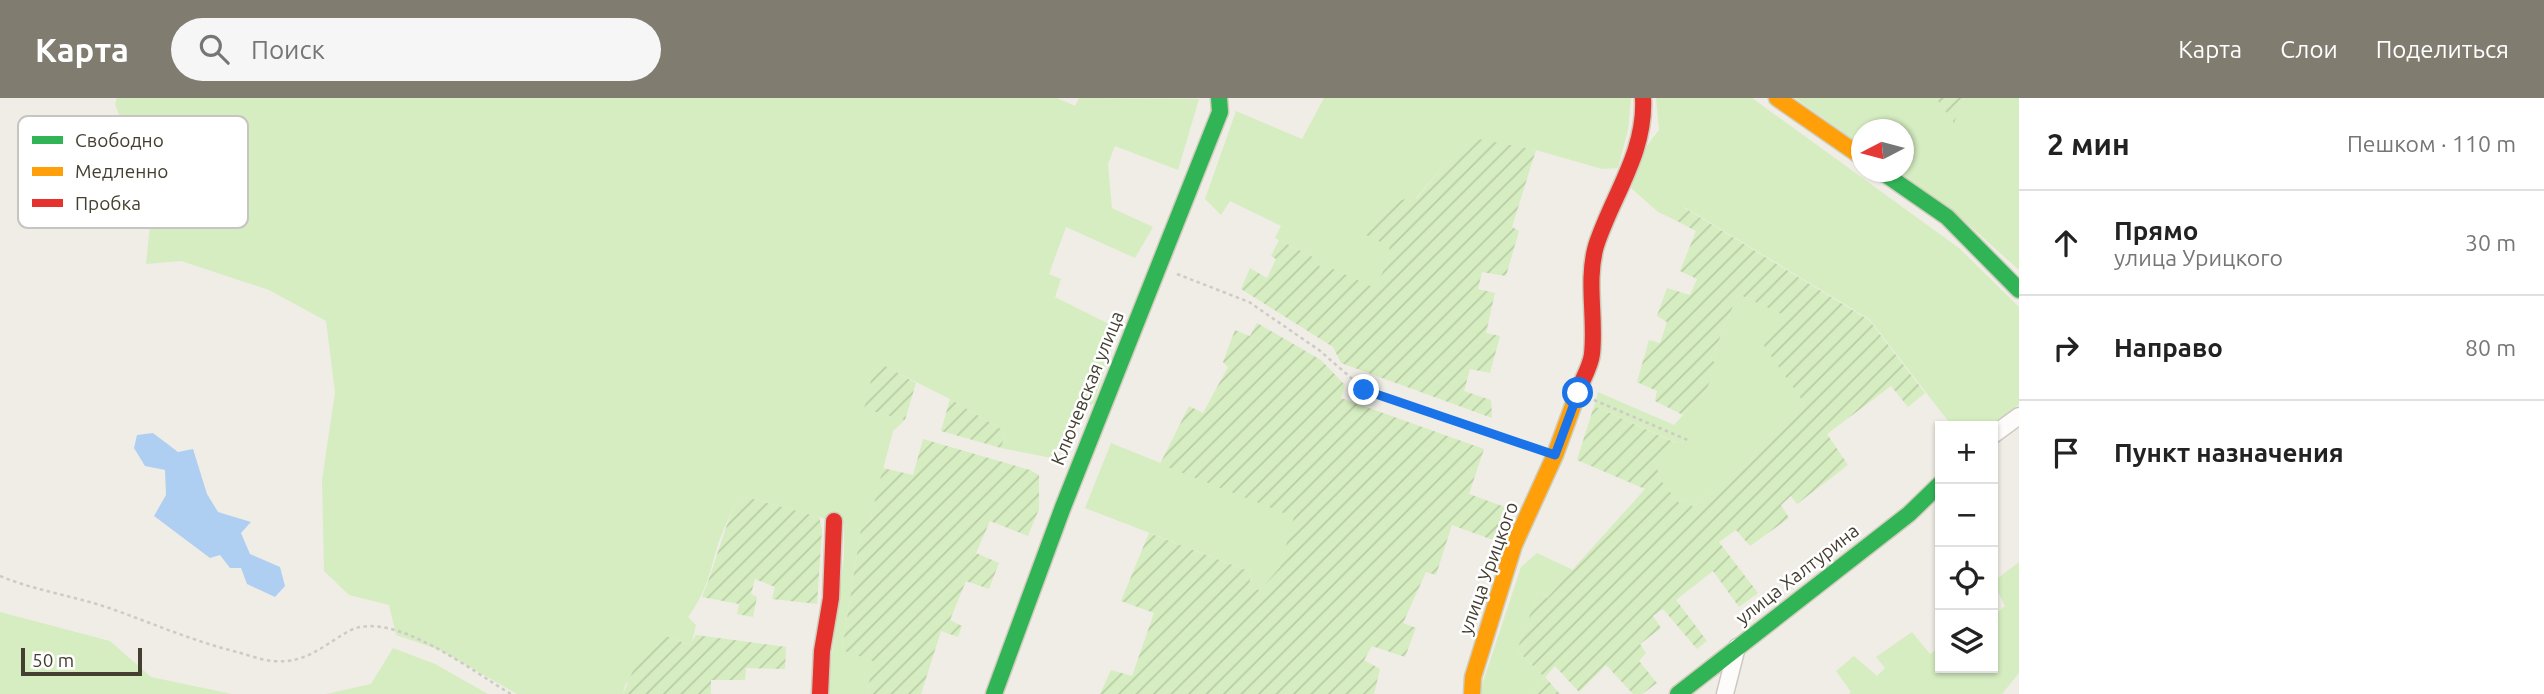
<!DOCTYPE html>
<html lang="ru">
<meta charset="utf-8">
<style>
body{margin:0;font-family:Ubuntu,sans-serif;background:#f6f6f6;color:#222}
.controls{position:absolute;right:21px;bottom:21px;display:grid;overflow:hidden;border-radius:0px;box-shadow:0 2px 5px #0004}
.controls button{width:63px;height:63px;display:grid;place-items:center;padding:0;border:0;border-bottom:2px solid #e0e0e0;background:#fff;color:#222;font:35px sans-serif}
.compass{position:absolute;left:1851px;top:21px;width:63px;height:63px;border-radius:50%;background:#fff;box-shadow:0 2px 5px #0004;rotate:264deg}
.scale{position:absolute;left:21px;bottom:18px;width:121px;box-sizing:border-box;padding-left:7px;border:4px solid #443f31;border-top:0;font-size:19px;line-height:24px;white-space:nowrap;color:#443f31;-webkit-text-stroke:5px #fff;paint-order:stroke}
.stop{position:absolute;width:21px;height:21px;margin:-16px;border:5px solid #1a73e8;border-radius:50%;background:#fff}
.stop.end{background:#1a73e8;border-color:#fff;box-shadow:0 2px 7px #0008}
.list{margin:0;padding:0;list-style:none}
h2{display:flex;justify-content:space-between;align-items:center;height:91px;margin:0;padding:0 28px;font-size:30px}
h2 small{font-size:23px;font-weight:400;color:#767676}
.list li{display:grid;grid-template-columns:46px 1fr auto;gap:21px;align-items:center;box-sizing:border-box;height:105px;padding:0 28px;border-top:2px solid #e0e0e0}
.list b{display:block;font-size:26px;white-space:nowrap}
.list p{margin:0;font-size:23px;white-space:nowrap;color:#767676}
.list em{font-size:23px;font-style:normal;color:#767676}
.icon{flex:none;width:38px;height:38px;fill:none;stroke:currentColor;stroke-width:2;stroke-linecap:round;stroke-linejoin:round}
.map{position:relative;flex:none;width:2019px;height:596px;overflow:hidden}
header{display:flex;align-items:center;gap:42px;box-sizing:border-box;height:98px;padding:0 35px;background:#807c70;color:#fff}
header strong{font-size:33px}
nav{display:flex;gap:38px;margin-inline-start:auto;font-size:24px}
.search{width:490px;height:63px;background:#f6f6f6;display:flex;align-items:center;gap:18px;box-sizing:border-box;padding:0 24px;border-radius:38px;color:#767676;font-size:26px}
main{display:flex}
aside{flex:1;background:#fff}
.map>svg:first-child{display:block}
.grass{fill:#d6edc1}
.garden{fill:url(#garden-furrows)}
.water{fill:#afcff2}
.lines{fill:none;stroke-linecap:round;stroke-linejoin:round}
.street-casing{stroke:#cbc9c1;stroke-width:19}
.fast-casing{stroke:#cfccbb;stroke-width:19}
.slow-casing{stroke:#cfccbb;stroke-width:19}
.jam-casing{stroke:#cfccbb;stroke-width:19}
.path{stroke:#cdcbc5;stroke-width:2.5;stroke-dasharray:3.5 3.5;stroke-linecap:butt}
.street{stroke:#fdfcfb;stroke-width:16}
.fast{stroke:#30b455;stroke-width:16}
.slow{stroke:#ff9f0a;stroke-width:16}
.jam{stroke:#e5322d;stroke-width:16}
.route{stroke:#1a73e8;stroke-width:9}
.labels{text-anchor:middle;dominant-baseline:central;stroke-width:5;stroke-linejoin:round;paint-order:stroke}
.street-label{font-size:19px;fill:#443f31;stroke:#fff}
.key{fill:#fff;stroke:#c7c5c1;stroke-width:2}
.key-label{font-size:19px;fill:#443f31}
</style>
<header>
<strong>Карта</strong>
<div class="search"><svg class="icon" aria-label="search" viewBox="0 0 24 24"><circle cx="10" cy="10" r="6"/><path d="M15 15l6 6"/></svg>Поиск</div>
<nav><a>Карта</a><a>Слои</a><a>Поделиться</a></nav>
</header>
<main>
<div class="map">
<svg width="2019" height="596" viewBox="0 0 2019 596">
<defs>
<pattern id="garden-furrows" width="10" height="10" patternUnits="userSpaceOnUse" patternTransform="scale(1.75)"><rect width="10" height="10" fill="#d6edc1"/><path d="M-1 1l2-2M0 10L10 0M9 11l2-2" fill="none" stroke="#b9cca6"/></pattern>
</defs>
<rect width="100%" height="100%" fill="#efede5"/>
<g class="grass">
<path d="M117 0H1057L1075 8 1079 0 1199 1 1178 72 1115 48 1108 66 1112 110 1153 129 1135 160 1066 129 1049 176 1061 181 1055 199 1109 226 1115 239 1094 305 1072 318 1052 360 1001 350 1006 334 950 301 876 264 865 311 905 322 893 333 870 422 861 430 842 551 874 563 867 596H827L844 458V426L746 399 736 404C730 418 723 432 718 446 710 474 706 495 688 519L696 527 691 547 669 539 625 587 623 596H517L440 552 396 537 389 507 349 497 324 473 322 382 335 294 326 223 269 192 181 163 146 166 152 108 115 6Z"/>
<polygon points="1324,0 1631,0 1628,32 1618,70 1602,71 1536,52 1468,40 1416,100 1389,148 1390,159 1375,191 1331,170 1321,172 1315,160 1275,140 1281,128 1230,103 1221,117 1205,101 1236,13 1302,41"/>
<polygon points="1656,0 1752,0 1959,150 2019,209 2019,306 1993,328 1952,328 1869,221 1684,109 1677,123 1658,114 1631,90 1643,53 1659,32"/>
<polygon points="1795,0 1936,0 1954,24 1965,0 2019,0 2019,172 1957,116 1899,74 1904,74 1904,32 1862,32 1861,47"/>
<polygon points="1738,196 1789,219 1761,242 1804,305 1758,349 1749,364 1693,409 1686,401 1679,405 1659,380 1657,368 1677,345 1594,308 1598,294 1674,327 1706,292 1711,261"/>
<polygon points="1111,345 1295,419 1280,469 1260,492 1249,490 1251,474 1085,410"/>
<polygon points="1537,455 1573,472 1547,500 1539,492 1517,552 1544,579 1530,596 1479,596 1521,469"/>
<polygon points="2019,464 2019,575 2002,596 1849,596 1851,594 1836,573 1854,558 1877,578 1885,570 1876,559 1912,534 1930,556 1940,549 1940,570 1993,570 1993,518 2005,508 1993,484"/>
<polygon points="0,514 110,543 151,579 232,596 0,596"/>
<polygon points="393,550 435,566 488,596 326,596 371,586"/>
</g>
<g class="garden">
<polygon points="1936,0 1965,0 1954,25"/>
<path d="M1468 39 1536 52 1512 129 1519 133 1506 178 1482 174 1478 191 1495 195 1486 235 1500 238 1490 275 1470 271 1464 293 1491 302 1492 320 1341 265 1333 249 1241 191 1250 170 1267 180 1276 161 1271 158 1279 142 1315 160 1321 171 1331 170 1375 190 1390 159 1389 148 1366 137C1377 116 1391 100 1417 100Z"/>
<polygon points="1683,109 1869,222 1925,295 1908,309 1891,288 1827,336 1848,367 1797,406 1791,398 1781,407 1789,420 1750,448 1736,432 1719,444 1758,495 1739,509 1713,473 1676,502 1707,543 1697,551 1663,511 1653,518 1661,530 1640,546 1646,555 1639,563 1657,585 1642,596 1633,596 1606,567 1579,594 1555,568 1545,579 1560,596 1530,596 1544,579 1517,552 1539,492 1547,500 1645,391 1577,362 1594,308 1678,346 1657,368 1659,380 1679,405 1686,401 1693,409 1749,364 1758,349 1804,305 1760,242 1788,219 1738,196 1711,261 1717,267 1706,292 1683,317 1655,303 1657,293 1637,284 1649,242 1660,245 1667,224 1657,218 1667,190 1690,197 1697,181 1680,173 1696,133 1677,123"/>
<polygon points="1257,225 1321,262 1345,287 1341,300 1484,351 1469,396 1505,409 1493,442 1452,427 1436,477 1426,474 1403,525 1416,530 1405,559 1372,548 1364,562 1380,571 1374,596 1100,596 1111,572 1132,578 1154,515 1121,503 1149,435 1251,474 1249,490 1260,492 1280,469 1294,419 1160,366 1189,308 1203,315 1228,269 1223,264 1235,232 1250,238"/>
<polygon points="876,263 916,285 905,322 864,311"/>
<polygon points="950,301 1006,334 1001,350 941,333"/>
<polygon points="923,341 1030,372 1039,377 1039,411 1028,438 990,423 976,455 999,465 989,491 966,483 950,522 962,528 958,539 941,533 921,596 867,596 873,563 842,552 861,430 870,422 883,370 913,377"/>
<path d="M746 399 819 419 822 431 817 506 772 501 775 489 755 481 751 496 757 499 753 519 737 516 739 506 702 499C715 468 722 436 736 404Z"/>
<polygon points="696,537 786,549 785,571 746,570 745,582 711,582 711,596 623,596 638,561 654,540 669,539 690,547"/>
</g>
<polygon class="water" points="153,335 178,354 193,351 207,396 218,414 251,424 241,435 250,456 280,469 285,488 275,499 247,486 241,470 230,470 220,457 210,460 154,418 166,397 165,372 145,368 134,350 137,337"/>
<g class="lines">
<defs>
<g id="street">
<polyline points="1993,337 2019,318"/>
<polyline points="1725,596 1737,549"/>
</g>
<g id="fast">
<polyline points="1882,74 1947,119 2019,192"/>
<polyline points="994,596 1063,409 1220,14 1219,0"/>
<polyline points="1678,596 1909,416 1940,386"/>
</g>
<g id="slow">
<polyline points="1777,0 1862,59"/>
<polyline points="1472,596 1473,579 1514,447 1555,357 1581,286"/>
</g>
<g id="jam">
<path d="M1581 286C1585 277 1591 266 1592 256 1596 220 1586 183 1596 148 1612 98 1646 55 1643 0"/>
<polyline points="820,596 822,553 831,500 834,423"/>
</g>
</defs>
<use href="#street" class="street-casing"/>
<use href="#fast" class="fast-casing"/>
<use href="#slow" class="slow-casing"/>
<use href="#jam" class="jam-casing"/>
<g class="path">
<polyline points="1177,176 1249,204 1319,252 1365,292 1538,352"/>
<polyline points="1594,302 1690,343"/>
<path d="M0 478C36 493 75 498 112 511 154 526 193 543 237 554 248 557 261 562 273 563 306 566 322 548 349 533 392 510 473 574 511 596"/>
</g>
<use href="#street" class="street"/>
<use href="#fast" class="fast"/>
<use href="#slow" class="slow"/>
<use href="#jam" class="jam"/>
</g>
<g class="lines">
<polyline class="route" points="1364,292 1555,357 1578,295"/>
</g>
<g class="labels">
<g class="street-label">
<text transform="translate(1087 290) rotate(-68)">Ключевская улица</text>
<text transform="translate(1488 470) rotate(-70)">улица Урицкого</text>
<text transform="translate(1797 476) rotate(-38)">улица Халтурина</text>
</g>
</g>
<rect x="18" y="18" width="230" height="112" rx="10" class="key"/>
<rect x="32" y="38" width="31" height="8" fill="#30b455"/>
<rect x="32" y="69" width="31" height="9" fill="#ff9f0a"/>
<rect x="32" y="101" width="31" height="8" fill="#e5322d"/>
<g class="key-label">
<text x="75" y="49">Свободно</text>
<text x="75" y="80">Медленно</text>
<text x="75" y="112">Пробка</text>
</g>
</svg>
<div class="controls">
<button>+</button>
<button>−</button>
<button><svg class="icon" aria-label="locate" viewBox="0 0 24 24"><circle cx="12" cy="12" r="6"/><path d="M12 2v4M12 18v4M2 12h4M18 12h4"/></svg></button>
<button><svg class="icon" aria-label="layers" viewBox="0 0 24 24"><path d="M12 4l9 5-9 5-9-5zM3 14l9 5 9-5"/></svg></button>
</div>
<svg class="compass" viewBox="-18 -18 36 36"><path d="M0-13l5 13h-10z" fill="#e53935"/><path d="M0 13l5-13h-10z" fill="#767676"/></svg>
<div class="scale">50 m</div>
<div class="stop" style="left:1578px;top:295px"></div>
<div class="stop end" style="left:1364px;top:292px"></div>
</div>
<aside>
<h2>2 мин<small>Пешком · 110 m</small></h2>
<ul class="list">
<li><svg class="icon" aria-label="ahead" viewBox="0 0 24 24"><path d="M12 20V5M6 11l6-6 6 6"/></svg><div><b>Прямо</b><p>улица Урицкого</p></div><em>30 m</em></li>
<li><svg class="icon" aria-label="right" viewBox="0 0 24 24"><path d="M7 20v-9h11M14 6l5 5-5 5"/></svg><div><b>Направо</b></div><em>80 m</em></li>
<li><svg class="icon" aria-label="arrive" viewBox="0 0 24 24"><path d="M6 21V4h12l-3 4 3 4H6"/></svg><div><b>Пункт назначения</b></div></li>
</ul>
</aside>
</main>
